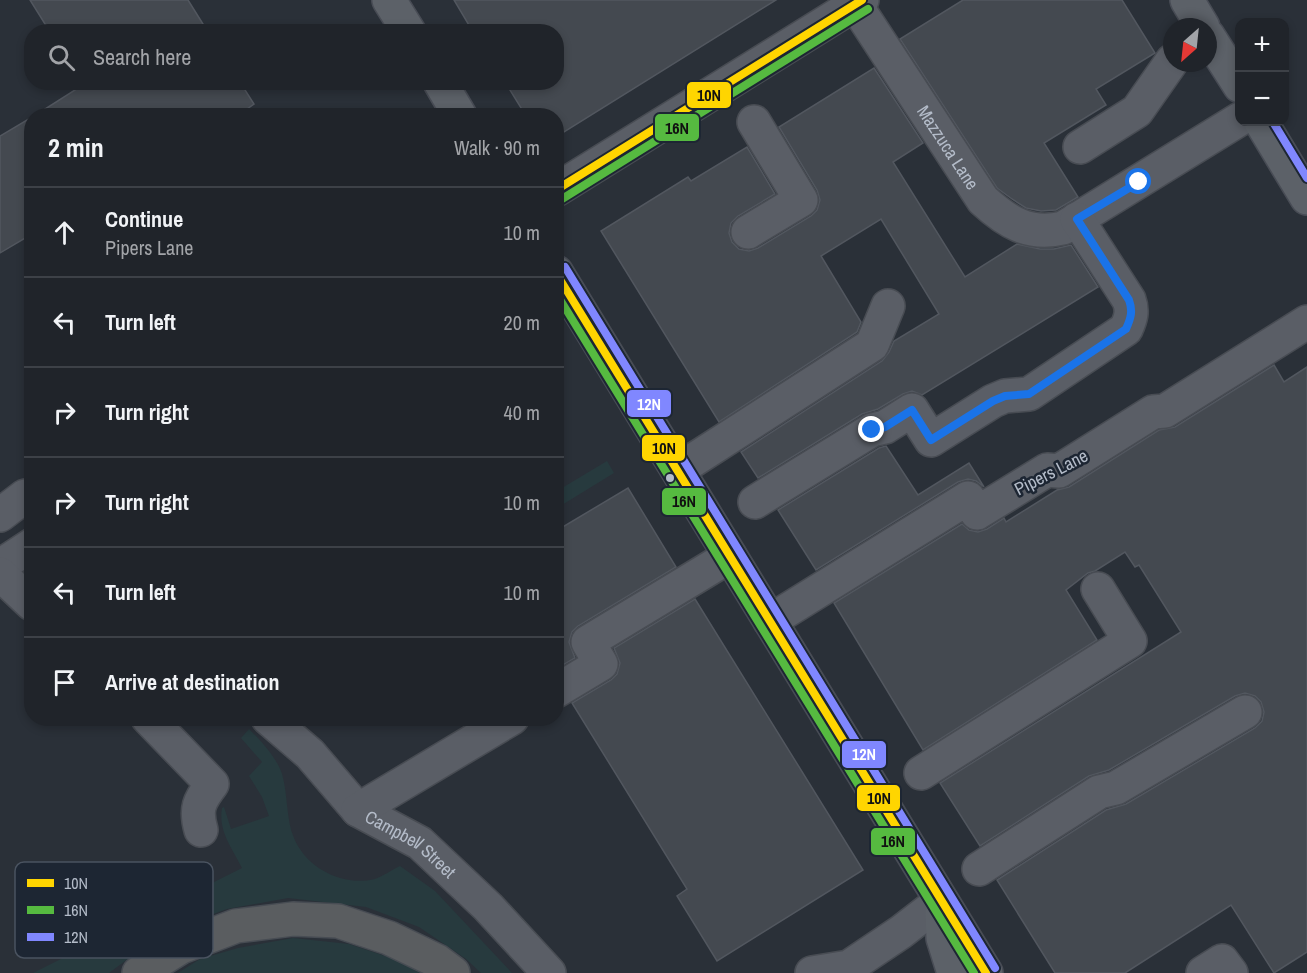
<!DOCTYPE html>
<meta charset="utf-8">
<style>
body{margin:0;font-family:"Archivo Narrow",sans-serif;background:#2d3036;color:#f1f3f6}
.controls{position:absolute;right:18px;top:18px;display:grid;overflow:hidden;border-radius:12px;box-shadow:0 3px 9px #0003}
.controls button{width:54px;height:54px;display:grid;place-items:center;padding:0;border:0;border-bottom:2px solid #3d4147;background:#20242a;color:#f1f3f6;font:30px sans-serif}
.compass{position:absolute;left:1163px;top:18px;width:54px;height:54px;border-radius:50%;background:#20242a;box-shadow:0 3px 9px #0003;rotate:207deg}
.stop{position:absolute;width:18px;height:18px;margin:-14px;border:4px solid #1a73e8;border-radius:50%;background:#fff}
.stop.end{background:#1a73e8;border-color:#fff;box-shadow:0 2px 6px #0008}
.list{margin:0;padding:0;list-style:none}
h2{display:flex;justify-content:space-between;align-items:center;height:78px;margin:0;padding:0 24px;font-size:26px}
h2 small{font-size:20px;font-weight:400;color:#a2a4a8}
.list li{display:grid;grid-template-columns:39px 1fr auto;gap:18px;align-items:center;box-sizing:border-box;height:90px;padding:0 24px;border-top:2px solid #3d4147}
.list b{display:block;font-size:22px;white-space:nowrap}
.list p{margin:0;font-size:20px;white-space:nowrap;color:#a2a4a8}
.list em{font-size:20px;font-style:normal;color:#a2a4a8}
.icon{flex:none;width:33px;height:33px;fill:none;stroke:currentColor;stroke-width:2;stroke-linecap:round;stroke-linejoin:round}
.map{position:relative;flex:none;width:1307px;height:973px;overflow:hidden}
.search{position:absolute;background:#20242a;box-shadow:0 3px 9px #0003;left:24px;top:24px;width:540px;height:66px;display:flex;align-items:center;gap:15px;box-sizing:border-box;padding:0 21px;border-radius:24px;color:#a2a4a8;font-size:22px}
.panel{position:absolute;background:#20242a;box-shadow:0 3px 9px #0003;left:24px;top:108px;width:540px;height:618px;border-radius:24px}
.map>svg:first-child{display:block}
.green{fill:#273a3e}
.building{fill:#444950;stroke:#52575f;stroke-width:1.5}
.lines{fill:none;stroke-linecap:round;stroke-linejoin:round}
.minor-casing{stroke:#484c53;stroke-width:36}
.major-casing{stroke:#484c55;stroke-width:36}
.highway-casing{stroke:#474c53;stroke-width:36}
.minor{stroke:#5a5e66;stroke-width:33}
.major{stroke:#5c6168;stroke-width:33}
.highway{stroke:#5a5d60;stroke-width:33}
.bus-1-casing{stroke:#1d2633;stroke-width:12}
.bus-2-casing{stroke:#1d2633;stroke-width:12}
.bus-3-casing{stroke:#1d2633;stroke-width:12}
.bus-1{stroke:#ffd500;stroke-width:8}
.bus-2{stroke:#56ba40;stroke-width:8}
.bus-3{stroke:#8087ff;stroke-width:8}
.route{stroke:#1a73e8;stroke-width:8}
.bus-dot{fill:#b4bcc9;stroke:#1d2633;stroke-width:2}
.labels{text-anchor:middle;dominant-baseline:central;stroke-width:5;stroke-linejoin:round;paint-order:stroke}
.street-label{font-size:18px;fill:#b4bcc9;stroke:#1d2633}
.key{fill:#1d2633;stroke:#4a5360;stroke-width:1.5}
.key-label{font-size:16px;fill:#b4bcc9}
.line-badge{stroke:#1d2633;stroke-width:2}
.badge-label{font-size:16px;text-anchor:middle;font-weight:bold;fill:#fff}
.pale-badge-label{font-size:16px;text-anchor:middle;font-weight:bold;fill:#111}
</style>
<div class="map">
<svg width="1307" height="973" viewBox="0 0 1307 973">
<rect width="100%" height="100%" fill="#2a3038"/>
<g class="green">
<polygon points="607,461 614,473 557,508 557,491"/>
<path d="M249 729C261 741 277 758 282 774 288 794 286 820 294 838 306 868 343 887 375 879 383 876 392 870 400 866L435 891 512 973H481L466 959 419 927 366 907 288 898 227 909 164 932 109 973H33L242 868C232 848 218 831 222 808L224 807 231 829 269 816 262 797 249 776 262 762 241 738Z"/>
<polygon points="293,938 349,944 400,961 420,973 178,973 200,959 238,948"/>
</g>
<g class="building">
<polygon points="30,0 188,0 208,32 50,32"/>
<polygon points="454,0 776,0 556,137 556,116 526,116 505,82 556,82 556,32 473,32"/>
<polygon points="963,0 1122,0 1155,53 1096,89 1106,105 1044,143 1078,197 1056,210 1041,211 1026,208 1012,199 997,188 900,39"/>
<polygon points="874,68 923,143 893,162 965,277 1017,244 1040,249 1054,249 1071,245 1098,287 922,395 912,391 903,394 878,409 862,414 758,478 741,452 882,361 889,352 894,341 939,314 881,219 821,256 861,322 857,332 719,422 601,231 688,177 691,181 747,147 775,194 738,216 731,223 729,233 732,242 739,249 749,251 758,248 811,216 817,210 820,200 817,190 779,127"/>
<polygon points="82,82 240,82 254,104 237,116 34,116 83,85"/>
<polygon points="32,117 32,234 0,253 0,136"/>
<polygon points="1274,365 1284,382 1307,367 1307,952 1274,973 1231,905 1125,973 1055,973 997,880 1106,810 1126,804 1255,728 1262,721 1264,712 1261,702 1255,696 1245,693 1235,696 1109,770 1089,776 980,846 940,783 1181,632 1139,565 1135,567 1125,552 1095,571 1088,573 1066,590 1097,640 923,750 834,603 962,524 969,530 978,532 987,529 1004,518 1006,522 1057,490 1069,487 1159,430 1175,427"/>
<polygon points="886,446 918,495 969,463 984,487 976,481 968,479 958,482 816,570 778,510 879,448"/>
<polygon points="628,488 676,567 578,626 572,632 569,642 575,658 556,669 556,531"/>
<polygon points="695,599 863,870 717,961 677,896 687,889 572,703 611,680 617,674 620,663 614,648"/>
</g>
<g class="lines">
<defs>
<g id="minor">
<path id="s1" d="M855 4 983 200C1007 222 1029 236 1063 228L1240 119"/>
<polyline points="1080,147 1137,111 1172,61"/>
<polyline points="556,190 862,0"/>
<polyline points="748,232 801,200 754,122"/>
<polyline points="678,470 872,345 888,306"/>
<path d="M755 502 872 430 885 427 912 410 931 440 993 401 1005 396 1029 394 1126 329C1131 318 1133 311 1129 300L1077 219"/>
<polyline points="0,515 25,496 32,495"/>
<polyline points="0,566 32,545"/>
<polyline points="0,574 32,604"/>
<polyline points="770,621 968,498 977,513 1047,470 1059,471 1153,412 1165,411 1307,322"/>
<polyline points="556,691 601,664 588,642 730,556"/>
<path d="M148 718 212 784C199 801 195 809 201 830"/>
<path id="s2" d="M268 718 310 754 358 810 420 843 488 907 549 973"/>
<polyline points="921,773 1130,641 1098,589"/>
<polyline points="358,810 512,718"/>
<polyline points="979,869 1099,792 1116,788 1245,712"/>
<polyline points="812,973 849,967 901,932 941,901"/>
<polyline points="1203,973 1222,961 1231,973"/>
</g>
<g id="major">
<polyline points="389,0 409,32"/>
<polyline points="1187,0 1203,27"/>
<polyline points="1208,36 1240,86"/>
<polyline points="440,82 460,116"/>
<polyline points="1261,122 1307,198"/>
<polyline points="556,272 986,973"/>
<polyline points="942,914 943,938 954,973"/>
</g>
<polyline id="highway" points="139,973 181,947 236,926 293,919 338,921 389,938 437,961 453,973"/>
</defs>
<use href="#minor" class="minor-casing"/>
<use href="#major" class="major-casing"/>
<use href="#highway" class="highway-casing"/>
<use href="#minor" class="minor"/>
<use href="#major" class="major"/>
<use href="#highway" class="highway"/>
<defs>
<g id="bus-1">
<polyline points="556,190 862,0"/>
<polyline points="556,273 986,973"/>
</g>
<g id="bus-2">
<polyline points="562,199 868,9"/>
<polyline points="556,293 974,973"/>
</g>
<g id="bus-3">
<polyline points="1273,122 1307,178"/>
<polyline points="565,267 995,968"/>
</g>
</defs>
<use href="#bus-1" class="bus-1-casing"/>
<use href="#bus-2" class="bus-2-casing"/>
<use href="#bus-3" class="bus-3-casing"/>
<use href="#bus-1" class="bus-1"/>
<use href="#bus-2" class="bus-2"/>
<use href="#bus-3" class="bus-3"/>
</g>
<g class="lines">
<path class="route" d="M872 430 885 427 912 410 931 440 993 401 1005 396 1029 394 1126 329C1131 318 1133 311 1129 300L1077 219 1139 182"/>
</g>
<circle class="bus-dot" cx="670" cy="478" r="5"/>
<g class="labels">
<g class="street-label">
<text stroke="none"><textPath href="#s1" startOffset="171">Mazzuca Lane</textPath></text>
<text transform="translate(1051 472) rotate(-27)">Pipers Lane</text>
<text stroke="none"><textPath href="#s2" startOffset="192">Campbell Street</textPath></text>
</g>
</g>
<rect x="15" y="862" width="198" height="96" rx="9" class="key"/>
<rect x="27" y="879" width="27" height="8" fill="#ffd500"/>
<rect x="27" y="906" width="27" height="8" fill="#56ba40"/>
<rect x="27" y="933" width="27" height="8" fill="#8087ff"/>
<g class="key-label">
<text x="64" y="889">10N</text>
<text x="64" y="916">16N</text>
<text x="64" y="943">12N</text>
</g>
<g class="line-badge">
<rect x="686" y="81" width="46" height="28" rx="6" fill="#ffd500"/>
<rect x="654" y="113" width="46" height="29" rx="6" fill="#56ba40"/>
<rect x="626" y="389" width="46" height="29" rx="6" fill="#8087ff"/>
<rect x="641" y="434" width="45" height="28" rx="6" fill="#ffd500"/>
<rect x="661" y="487" width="46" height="29" rx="6" fill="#56ba40"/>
<rect x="841" y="740" width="46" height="29" rx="6" fill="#8087ff"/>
<rect x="856" y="784" width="45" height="28" rx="6" fill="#ffd500"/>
<rect x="870" y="827" width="46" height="29" rx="6" fill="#56ba40"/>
</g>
<g class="badge-label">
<text x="649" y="410">12N</text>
<text x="864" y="760">12N</text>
</g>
<g class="pale-badge-label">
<text x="709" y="101">10N</text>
<text x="677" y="134">16N</text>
<text x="664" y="454">10N</text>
<text x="684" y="507">16N</text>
<text x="879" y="804">10N</text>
<text x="893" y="847">16N</text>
</g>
</svg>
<div class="controls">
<button>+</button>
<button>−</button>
</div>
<svg class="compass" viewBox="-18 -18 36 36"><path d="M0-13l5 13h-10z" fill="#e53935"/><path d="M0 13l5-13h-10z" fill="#a2a4a8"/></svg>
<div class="stop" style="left:1139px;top:182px"></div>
<div class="stop end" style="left:872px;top:430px"></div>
<div class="search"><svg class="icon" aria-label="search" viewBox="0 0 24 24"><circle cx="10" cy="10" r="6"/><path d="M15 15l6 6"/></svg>Search here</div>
<section class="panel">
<h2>2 min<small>Walk · 90 m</small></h2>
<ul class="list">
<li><svg class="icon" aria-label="ahead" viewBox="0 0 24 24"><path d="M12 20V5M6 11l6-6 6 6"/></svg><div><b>Continue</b><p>Pipers Lane</p></div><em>10 m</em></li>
<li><svg class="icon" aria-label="left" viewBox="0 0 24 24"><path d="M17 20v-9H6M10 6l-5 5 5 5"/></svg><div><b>Turn left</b></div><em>20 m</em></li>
<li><svg class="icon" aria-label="right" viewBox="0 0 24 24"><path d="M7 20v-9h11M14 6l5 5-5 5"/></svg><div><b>Turn right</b></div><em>40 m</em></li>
<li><svg class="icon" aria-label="right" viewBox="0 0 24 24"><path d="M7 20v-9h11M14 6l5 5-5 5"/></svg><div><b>Turn right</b></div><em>10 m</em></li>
<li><svg class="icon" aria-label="left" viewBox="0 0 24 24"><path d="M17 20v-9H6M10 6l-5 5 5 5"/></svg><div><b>Turn left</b></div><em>10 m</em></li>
<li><svg class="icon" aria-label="arrive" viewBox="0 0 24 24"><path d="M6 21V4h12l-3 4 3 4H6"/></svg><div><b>Arrive at destination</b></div></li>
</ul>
</section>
</div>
